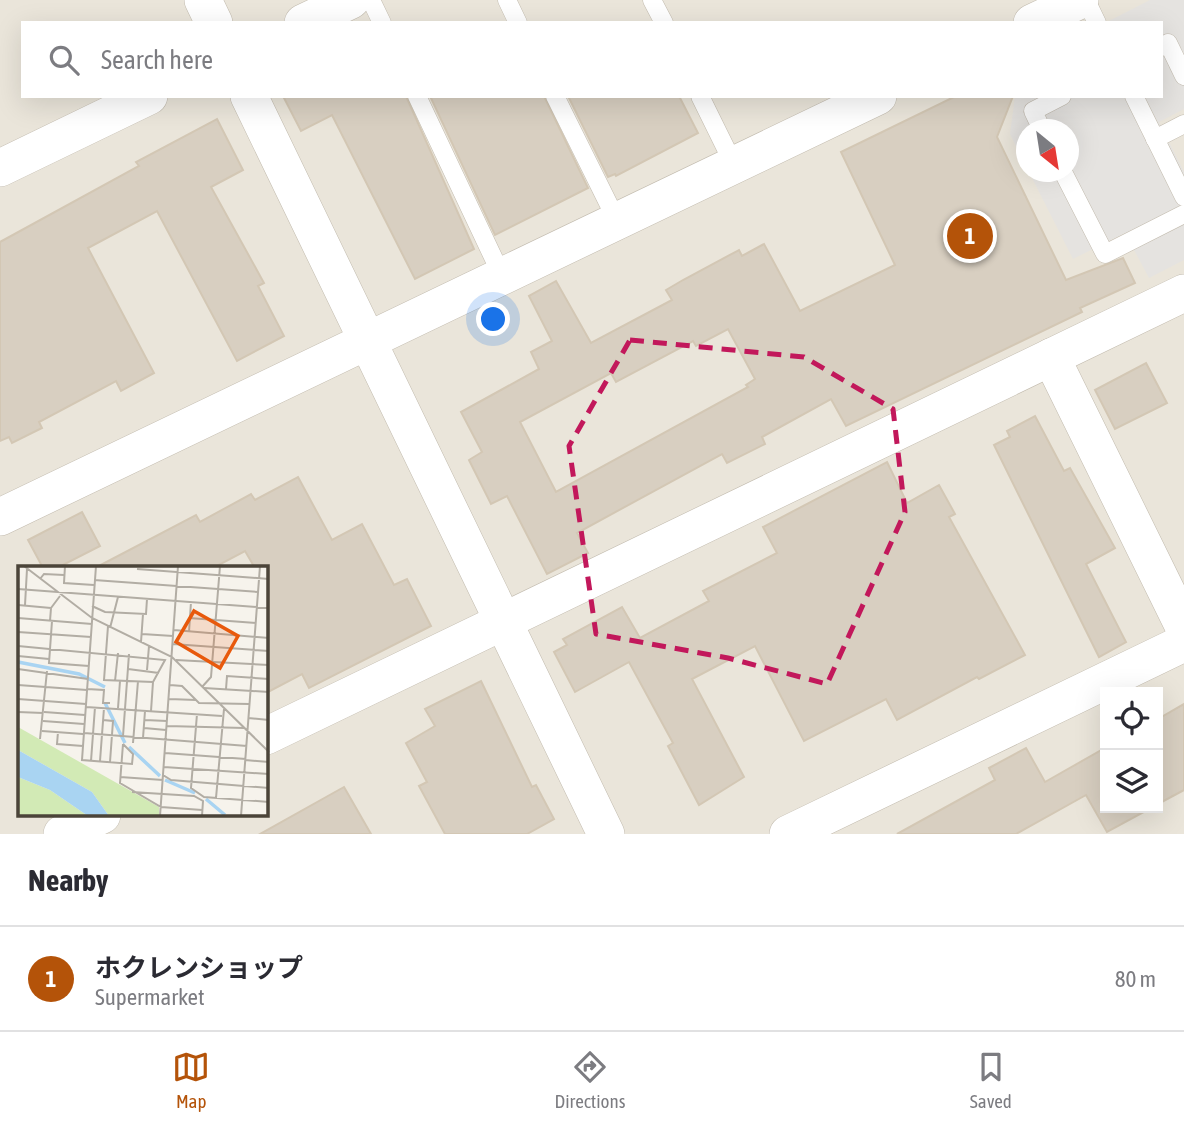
<!DOCTYPE html>
<meta charset="utf-8">
<style>
body{margin:0;font-family:"Asap Condensed","Noto Sans JP",sans-serif;background:#f2f2f3;color:#2b2b33}
.controls{position:absolute;right:21px;bottom:21px;display:grid;overflow:hidden;border-radius:0px;box-shadow:0 7px 28px #0002}
.controls button{width:63px;height:63px;display:grid;place-items:center;padding:0;border:0;border-bottom:2px solid #e1e1e2;background:#fff;color:#2b2b33;font:35px sans-serif}
.compass{position:absolute;left:1016px;top:119px;width:63px;height:63px;border-radius:50%;background:#fff;box-shadow:0 7px 28px #0002;rotate:150deg}
.you{position:absolute;left:494px;top:320px;width:24px;height:24px;margin:-18px;border:5px solid #fff;border-radius:50%;background:#1a73e8;box-shadow:0 0 0 10px #1a73e833}
.badge{display:grid;place-items:center;width:46px;height:46px;border-radius:50%;background:#b45309;color:#fff;font-size:23px;font-weight:700}
.pin{position:absolute;translate:-50% -50%;border:4px solid #fff;box-shadow:0 2px 7px #0006}
.list{margin:0;padding:0;list-style:none}
h2{display:flex;justify-content:space-between;align-items:center;height:91px;margin:0;padding:0 28px;font-size:30px}
h2 small{font-size:23px;font-weight:400;color:#7c7c81}
.list li{display:grid;grid-template-columns:46px 1fr auto;gap:21px;align-items:center;box-sizing:border-box;height:105px;padding:0 28px;border-top:2px solid #e1e1e2}
.list b{display:block;font-size:26px;white-space:nowrap}
.list p{margin:0;font-size:23px;white-space:nowrap;color:#7c7c81}
.list em{font-size:23px;font-style:normal;color:#7c7c81}
.icon{flex:none;width:38px;height:38px;fill:none;stroke:currentColor;stroke-width:2;stroke-linecap:round;stroke-linejoin:round}
.map{position:relative;flex:none;width:1184px;height:834px;overflow:hidden}
.search{position:absolute;background:#fff;box-shadow:0 7px 28px #0002;left:21px;right:21px;top:21px;height:77px;display:flex;align-items:center;gap:18px;box-sizing:border-box;padding:0 24px;border-radius:0px;color:#7c7c81;font-size:26px}
.sheet{height:196px;background:#fff}
nav{display:flex;justify-content:space-around;align-items:center;box-sizing:border-box;height:98px;border-top:2px solid #e1e1e2;background:#fff;font-size:19px;color:#7c7c81}
nav a{display:grid;justify-items:center;gap:4px}
nav .on{color:#b45309}
.map>svg:first-child{display:block}
.residential{fill:#eae5da;fill-rule:evenodd}
.parking{fill:#e5e3e0}
.building{fill:#d8cfc1;stroke:#d3c7b4;stroke-width:2;fill-rule:evenodd}
.lines{fill:none;stroke-linecap:round;stroke-linejoin:round}
.lane-casing{stroke:#c2bbae;stroke-width:19}
.street-casing{stroke:#c2bbae;stroke-width:38}
.lane{stroke:#fff;stroke-width:18}
.street{stroke:#fff;stroke-width:37}
.marked{fill:none;stroke:#c2185b;stroke-width:5;stroke-dasharray:14 9;stroke-linejoin:round}
.inset-river{fill:none;stroke:#a9d4f2;stroke-width:3.5}
.inset-road{fill:none;stroke:#b2ada4;stroke-width:2}
.view{fill:#e8590c;fill-opacity:0.15;stroke:#e8590c;stroke-width:3.5}
.inset-edge{fill:none;stroke:#4b4439;stroke-width:3.5}
</style>
<div class="map">
<svg width="1184" height="834" viewBox="0 0 1184 834">
<rect width="100%" height="100%" fill="#f6f3ec"/>
<path class="residential" d="M0 0H1184V834H0ZM23 23H1161V96H23ZM1026 130H1068V172H1026ZM19 568H266V815H19ZM1105 692H1158V808H1105Z"/>
<polygon class="parking" points="1150,0 1184,0 1184,109 1159,122 1184,172 1184,260 1149,278 1125,233 1073,259 1029,172 1068,172 1068,130 1026,130 1026,167 1010,134 1015,96 1161,96 1161,23 1105,23"/>
<g class="building">
<polygon points="283,96 406,96 474,249 415,279 332,115 301,131"/>
<polygon points="430,96 544,96 588,188 495,235"/>
<polygon points="568,96 679,96 698,133 616,176 615,174 608,177"/>
<path d="M956 96H1013L997 137 1066 280 1123 258 1135 283 1080 308 1082 312 846 426 831 399 762 437 765 444 727 463 722 454 577 533 588 553 547 574 507 496 491 504 469 460 482 452 461 412 539 369 531 352 552 341 529 296 556 281 591 343 672 300 666 290 683 280 739 250 742 256 764 244 800 311 895 265 841 152ZM728 329 755 379 746 385 748 387 556 492 520 422 611 373 616 382 693 341 696 346Z"/>
<polygon points="217,119 243,170 211,187 264,283 258,286 284,336 237,361 157,211 88,248 154,373 121,391 116,381 39,422 42,428 12,443 9,437 0,441 0,242 139,166 136,162"/>
<polygon points="1146,363 1167,403 1115,429 1095,390"/>
<polygon points="1035,416 1064,471 1070,468 1115,548 1086,564 1126,642 1099,657 994,445 1010,437 1007,431"/>
<polygon points="887,462 907,503 939,485 955,514 949,517 1025,655 979,679 977,677 897,720 886,699 804,741 755,646 692,679 744,777 699,805 668,746 673,743 629,662 575,692 554,652 567,645 563,639 622,607 640,638 709,601 703,591 777,553 763,527"/>
<polygon points="298,477 332,540 362,524 394,585 407,579 431,626 309,688 302,674 266,693 266,568 255,568 245,551 213,568 95,568 196,515 200,522 251,494 255,500"/>
<polygon points="82,512 100,546 57,568 43,568 28,540"/>
<polygon points="481,681 532,787 536,785 554,819 527,834 445,834 419,786 427,782 406,743 435,726 425,709"/>
<polygon points="1184,704 1184,790 1158,804 1158,719"/>
<polygon points="1026,748 1045,782 1105,748 1105,808 1151,808 1107,832 1086,795 1016,834 897,834 995,780 989,768"/>
<polygon points="344,787 371,834 260,834"/>
</g>
<g class="lines">
<defs>
<g id="lane">
<polyline points="371,0 382,23"/>
<polyline points="507,0 518,23"/>
<polyline points="652,0 664,23"/>
<polyline points="1086,0 1097,23"/>
<polyline points="1161,47 1168,43 1184,76"/>
<polyline points="417,96 502,276"/>
<polyline points="555,96 618,223"/>
<polyline points="700,96 734,165"/>
<polyline points="1134,96 1184,197"/>
<polyline points="1042,130 1033,111 1062,96"/>
<polyline points="1155,139 1184,124"/>
<polyline points="1063,172 1105,254 1184,214"/>
</g>
<g id="street">
<polyline points="203,0 214,23"/>
<polyline points="303,23 351,0"/>
<polyline points="1032,23 1080,0"/>
<polyline points="249,96 606,834"/>
<polyline points="0,168 149,96"/>
<polyline points="1051,357 1184,627"/>
<polyline points="0,517 878,96"/>
<polyline points="266,736 1184,293"/>
<polyline points="62,834 102,815"/>
<polyline points="788,834 1184,643"/>
</g>
</defs>
<use href="#lane" class="lane-casing"/>
<use href="#street" class="street-casing"/>
<use href="#lane" class="lane"/>
<use href="#street" class="street"/>
</g>
<path class="marked" d="M630 340 804 357 893 409 905 512 827 684 728 658 596 634 569 446Z"/>
<g transform="translate(18 566)">
<rect width="250" height="250" fill="#f6f3ec"/>
<path d="M0 161 141 241V250H91L74 226 0 184ZM0 211 32 224 70 250H0Z" fill="#d2eab5"/>
<path d="M0 184 74 226 91 250H70L32 224 0 211Z" fill="#a9d4f2"/>
<path class="inset-river" d="M0 96 61 108 87 121M87 137 107 177M111 181 142 210M147 214 177 227M188 233 207 249"/>
<path class="inset-road" d="M6 0 74 52 154 91 251 186M47 0 46 17 76 19M78 0 64 194 114 198 115 188 105 178M119 3 251 13M22 13 26 8 46 9M76 14 240 26M0 23 251 42M0 39 33 42M7 39 9 3M74 40 87 46 128 48 129 33M0 52 74 58M171 52 238 57M32 55 33 42 42 30M34 55 31 97 71 100M90 60 86 114 135 116M92 62 100 31M156 64 251 72M0 66 73 71M171 66 173 36M124 68 155 70M123 76 125 48M155 78 251 85M0 80 147 94 135 116 133 145M0 90 31 93M158 94 251 99M0 103 70 113M110 103 141 107M129 104 131 80M97 115 100 87M0 119 69 124M152 119 164 120 181 137 231 138M184 121 193 111 202 0M186 122 251 126M69 123 86 124 85 137H92M208 123 209 110 251 113M0 133 68 138M151 133 178 134M68 141 204 150M100 142 102 115M0 146 25 147M26 146 67 149M179 148 173 222 186 231 251 236M230 152 251 154M85 154 95 155 92 196M127 154 149 155M25 155 66 158M149 160 226 162M126 162 148 164M24 165 65 168M40 166 39 178 65 180M66 167 229 180M105 170 111 88M125 172 127 145M22 173 29 105M115 177 120 115M105 178 102 217 143 241 184 244M147 187 228 193M227 194 251 196M73 195 77 141M82 195 86 142M146 201 251 208M145 209 153 214 251 222M102 211 145 214M114 226 176 230 185 235 184 250M198 232 206 143M142 250 160 0M223 250 242 0"/>
<path class="view" d="M176 45 220 70 202 102 158 76Z"/>
<rect width="250" height="250" class="inset-edge"/>
</g>
</svg>
<div class="controls">
<button><svg class="icon" aria-label="locate" viewBox="0 0 24 24"><circle cx="12" cy="12" r="6"/><path d="M12 2v4M12 18v4M2 12h4M18 12h4"/></svg></button>
<button><svg class="icon" aria-label="layers" viewBox="0 0 24 24"><path d="M12 4l9 5-9 5-9-5zM3 14l9 5 9-5"/></svg></button>
</div>
<svg class="compass" viewBox="-18 -18 36 36"><path d="M0-13l5 13h-10z" fill="#e53935"/><path d="M0 13l5-13h-10z" fill="#7c7c81"/></svg>
<div class="you"></div>
<div class="pin badge" style="left:970px;top:236px">1</div>
<div class="search"><svg class="icon" aria-label="search" viewBox="0 0 24 24"><circle cx="10" cy="10" r="6"/><path d="M15 15l6 6"/></svg>Search here</div>
</div>
<section class="sheet">
<h2>Nearby<small></small></h2>
<ul class="list">
<li><span class="badge">1</span><div><b>ホクレンショップ</b><p>Supermarket</p></div><em>80 m</em></li>
</ul>
</section>
<nav>
<a class="on"><svg class="icon" aria-label="map" viewBox="0 0 24 24"><path d="M3 6l6-2 6 2 6-2v14l-6 2-6-2-6 2zM9 4v14M15 6v14"/></svg>Map</a>
<a><svg class="icon" aria-label="directions" viewBox="0 0 24 24"><path d="M12 3l9 9-9 9-9-9zM9 14v-3h6M13 9l2 2-2 2"/></svg>Directions</a>
<a><svg class="icon" aria-label="saved" viewBox="0 0 24 24"><path d="M7 4h10v16l-5-4-5 4z"/></svg>Saved</a>
</nav>
